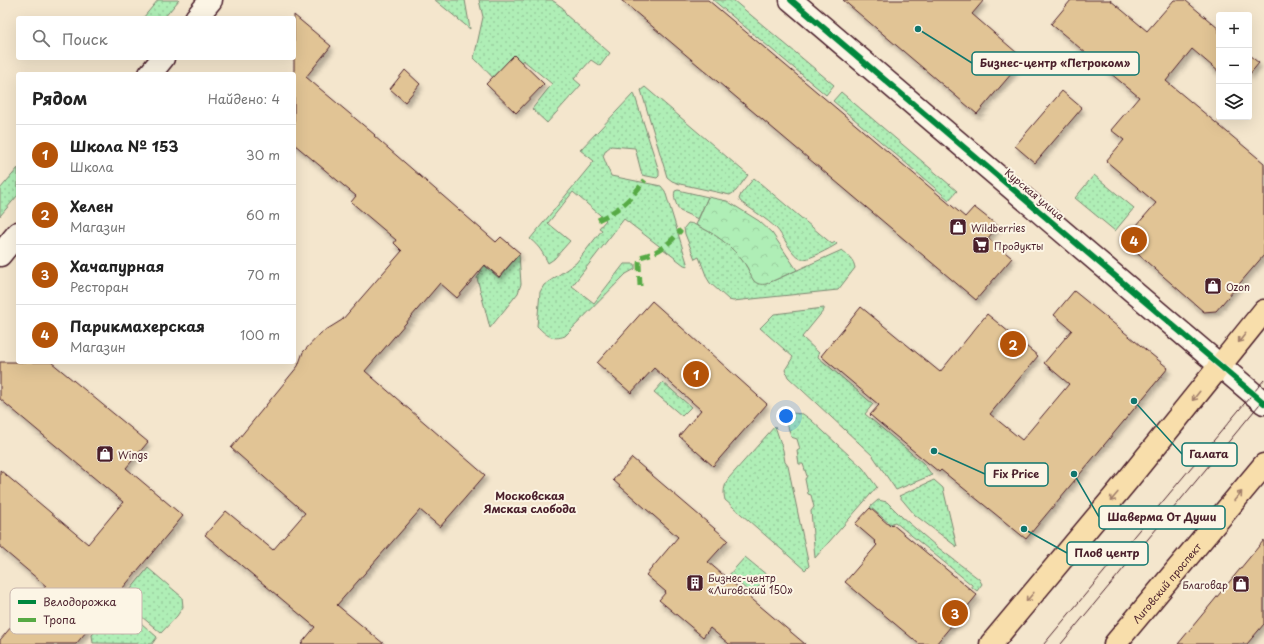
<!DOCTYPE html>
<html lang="ru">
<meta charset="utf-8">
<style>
body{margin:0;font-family:"Playpen Sans",sans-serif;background:#f6f6f6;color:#222}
.controls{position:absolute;right:12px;top:12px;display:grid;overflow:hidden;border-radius:4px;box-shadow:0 4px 16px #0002}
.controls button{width:36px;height:36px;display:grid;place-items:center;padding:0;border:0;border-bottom:1px solid #e0e0e0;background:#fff;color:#222;font:20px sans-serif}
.you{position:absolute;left:786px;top:416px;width:14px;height:14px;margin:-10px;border:3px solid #fff;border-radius:50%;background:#1a73e8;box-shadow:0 0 0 6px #1a73e833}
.badge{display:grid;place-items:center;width:26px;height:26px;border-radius:50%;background:#b45309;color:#fff;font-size:13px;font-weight:700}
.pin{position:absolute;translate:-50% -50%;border:2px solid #fff;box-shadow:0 1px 4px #0006}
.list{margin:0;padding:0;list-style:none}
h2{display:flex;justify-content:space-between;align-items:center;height:52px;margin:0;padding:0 16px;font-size:17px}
h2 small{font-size:13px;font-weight:400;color:#767676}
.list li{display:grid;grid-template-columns:26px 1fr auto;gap:12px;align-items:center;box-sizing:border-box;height:60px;padding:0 16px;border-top:1px solid #e0e0e0}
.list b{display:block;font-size:15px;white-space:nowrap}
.list p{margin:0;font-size:13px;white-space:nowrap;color:#767676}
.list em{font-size:13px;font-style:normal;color:#767676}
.icon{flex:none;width:22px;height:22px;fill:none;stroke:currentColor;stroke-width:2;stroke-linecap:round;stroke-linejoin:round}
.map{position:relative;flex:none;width:1264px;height:644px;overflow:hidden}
.search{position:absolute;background:#fff;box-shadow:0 4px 16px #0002;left:16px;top:16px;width:280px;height:44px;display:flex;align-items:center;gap:10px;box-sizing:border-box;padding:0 14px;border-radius:4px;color:#767676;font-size:15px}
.panel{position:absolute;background:#fff;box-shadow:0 4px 16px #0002;left:16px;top:72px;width:280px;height:292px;border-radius:4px}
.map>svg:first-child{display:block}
.grass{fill:url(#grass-dots);stroke:#7c8670}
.forest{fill:url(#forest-crowns);stroke:#7c8670}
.building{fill:#e1c495;stroke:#4a1f2b;filter:url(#shadow)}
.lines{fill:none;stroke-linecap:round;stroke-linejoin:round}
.tertiary-casing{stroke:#4a1f2b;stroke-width:25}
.primary-casing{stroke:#4a1f2b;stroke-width:25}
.tertiary{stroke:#fcf5e5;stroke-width:22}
.primary{stroke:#f8deab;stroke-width:22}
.tram{stroke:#4a1f2b;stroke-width:1}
.quiet{stroke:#57aa44;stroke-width:5;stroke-dasharray:10 5;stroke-linecap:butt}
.cycleway-casing{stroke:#fcf5e5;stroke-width:8}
.cycleway{stroke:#00873e;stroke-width:6}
.oneway{stroke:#a17e6b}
.labels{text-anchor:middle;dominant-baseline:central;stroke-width:4;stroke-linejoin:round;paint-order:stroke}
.street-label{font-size:10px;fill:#4a1f2b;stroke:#fcf5e5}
.poi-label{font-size:10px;fill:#4a1f2b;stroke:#fcf5e5;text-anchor:start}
.neighbourhood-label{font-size:11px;font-weight:bold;fill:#4a1f2b;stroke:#fcf5e5}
.key{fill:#fcf5e5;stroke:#c7b5ad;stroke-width:1}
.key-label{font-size:11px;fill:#4a1f2b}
.leader{fill:none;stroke:#0f766e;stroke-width:1.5}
.callout-dot{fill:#0f766e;stroke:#fcf5e5;stroke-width:1.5}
.callout{fill:#fcf5e5;stroke:#0f766e;stroke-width:1.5}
.callout-label{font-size:11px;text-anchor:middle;font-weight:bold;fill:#4a1f2b}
</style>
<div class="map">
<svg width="1264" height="644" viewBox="0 0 1264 644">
<defs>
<pattern id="grass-dots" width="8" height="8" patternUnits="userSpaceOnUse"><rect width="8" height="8" fill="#afeeb6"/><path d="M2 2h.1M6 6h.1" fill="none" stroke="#98cc9d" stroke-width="1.8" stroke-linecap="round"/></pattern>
<pattern id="forest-crowns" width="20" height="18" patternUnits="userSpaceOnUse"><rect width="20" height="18" fill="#afeeb6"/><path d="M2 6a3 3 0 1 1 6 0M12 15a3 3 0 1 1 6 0" fill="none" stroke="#98cc9d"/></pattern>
<filter id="shadow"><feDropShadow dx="2.5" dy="4.5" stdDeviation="2" flood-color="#0004"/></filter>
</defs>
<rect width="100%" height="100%" fill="#f4e6cd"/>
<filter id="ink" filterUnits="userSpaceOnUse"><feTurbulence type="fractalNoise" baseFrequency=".025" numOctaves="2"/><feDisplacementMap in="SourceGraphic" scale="8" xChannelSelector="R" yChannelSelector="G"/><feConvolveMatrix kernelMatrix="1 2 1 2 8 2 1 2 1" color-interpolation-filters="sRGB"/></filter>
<g filter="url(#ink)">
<g class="grass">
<polygon points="158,0 179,0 164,18 143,18"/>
<polygon points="435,0 465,0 470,29"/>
<polygon points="479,0 552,0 563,8 566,15 610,53 600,66 591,60 574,79 581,85 547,123 532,109 552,84 523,60 501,86 474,58 483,17"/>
<polygon points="713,0 733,0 834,85 826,95"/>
<polygon points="645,87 748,175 736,191 730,195 680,184 672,181 667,177 641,90"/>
<polygon points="841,92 957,191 949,200 833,101"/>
<path d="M634 93 659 171V176L657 178 642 175 635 148 611 146 606 150 603 156 611 176 661 186 665 191 688 266 684 265 624 219 572 286 594 303 624 264H635V269L626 274 565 336C552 341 546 335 537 326L540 292 544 285 576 263 602 230 599 228 606 220 573 192 548 223 570 241 554 259 548 263C543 253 539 246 530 239L594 161 580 150Z"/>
<polygon points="18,168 18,195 0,216 0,189"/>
<polygon points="1094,175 1134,208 1115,231 1075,198"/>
<path d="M754 178 832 244 835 242 837 244C831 248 807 261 801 259 792 256 783 235 776 228 768 220 751 209 741 202L739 199 741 194Z"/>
<path d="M678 190 708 197 698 219 680 211C676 205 673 197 675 191Z"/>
<path d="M688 223C693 223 697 226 702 228 720 236 737 250 747 267 749 271 751 276 754 281L766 284 842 250C848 255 854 260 855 268L838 290 733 301 729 300 710 283 707 278 699 257 695 259 685 234 684 228Z"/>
<polygon points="519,254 521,284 518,293 490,328 477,278 482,270 477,264 479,261 499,278"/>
<polygon points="824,308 824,310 802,337 819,353 818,357 873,404 865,414 923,463 932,475 896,490 873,456 788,377 785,370 793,357 760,328 774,314"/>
<polygon points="663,382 691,407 682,416 654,392"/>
<polygon points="792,413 803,414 811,420 863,468 877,487 815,558 811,511 814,507 811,495 808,494 805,479 807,476 803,464 799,464 797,451 800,449 797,439 791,437 785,416"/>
<path d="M775 426 783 450 785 462 788 466 809 566 805 570 725 500C723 492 724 487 728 479Z"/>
<polygon points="934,480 943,488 957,547 915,515 899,496"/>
<polygon points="878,500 887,502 902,517 936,546 979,579 982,584 977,591 972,587 972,585 895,522 890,524 870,507"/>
<polygon points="745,557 768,576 752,594 729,575"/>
<polygon points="148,568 182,597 183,607 177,616 161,633 122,600"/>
<polygon points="118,603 157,637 152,644 93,643 92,635"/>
</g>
<path class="forest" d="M708 197 727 201 759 221 772 233 797 270 766 284C761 285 757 284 754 281 750 276 749 269 745 264 732 246 716 234 696 225Z"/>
<g class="building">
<polygon points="621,0 708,0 965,217 974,207 998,226 988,238 1012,258 976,300"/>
<polygon points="843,0 984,0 972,14 1024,59 977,114"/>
<polygon points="1071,0 1110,0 1147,31 1174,0 1185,0 1219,29 1219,72 1192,49 1166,81 1264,163 1264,255 1216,311 1204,312 1123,241 1156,203 1106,161 1124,140 1111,130 1139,97 1051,24"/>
<polygon points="294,15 331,46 306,77 375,135 374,136 496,242 501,237 520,253 499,277 485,265 457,298 440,283 365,371 485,475 440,527 420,510 337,605 384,644 301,644 315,627 205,535 226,511 273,550 305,513 231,448 298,366 303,352 321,333 342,320 402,251 394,243 396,240 351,202 356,196 294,144"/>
<polygon points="514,55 544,84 516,113 486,84"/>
<polygon points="1249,55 1259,63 1249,75"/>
<polygon points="405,70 420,84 405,102 390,89"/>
<polygon points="1062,91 1082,108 1035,163 1015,146"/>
<polygon points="1074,291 1168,368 1026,539 941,470 939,472 870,415 879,405 821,356 861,307 940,372 987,314 1038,356 990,414 1022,440 1069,384 1044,363 1072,330 1054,315"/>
<polygon points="652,301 767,404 713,466 679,436 701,410 654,368 631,393 597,363"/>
<polygon points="0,362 51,362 148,442 126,468 183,516 76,644 0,644 0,640 46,586 0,547 0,470 88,544 123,502 0,399"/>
<polygon points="632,458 728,540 708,562 805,644 729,644 710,628 703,637 659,600 666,592 646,575 678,537 613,480"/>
<polygon points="870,508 890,526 892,524 977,595 936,644 919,644 845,582 877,545 875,543 876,542 855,524"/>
<polygon points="1264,540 1264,624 1247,644 1178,644"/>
</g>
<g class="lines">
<defs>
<g id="tertiary">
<polyline points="791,0 1264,403"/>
<polyline points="196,18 211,0"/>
<polyline points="150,74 163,58"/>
<polyline points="0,255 18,233"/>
</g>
<g id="primary">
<polyline points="991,644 1127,481 1264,311"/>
<path id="s1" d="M1115 644 1264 465"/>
</g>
</defs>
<use href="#tertiary" class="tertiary-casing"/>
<use href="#primary" class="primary-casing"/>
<use href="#tertiary" class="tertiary"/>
<use href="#primary" class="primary"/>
<g class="tram">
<polyline points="1044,644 1264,380"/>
<polyline points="1061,644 1264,399"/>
</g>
<g class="quiet">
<path d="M598 220C621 209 630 200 645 180"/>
<path d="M640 286 639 264 640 257C659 253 669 244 681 230"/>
</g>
<defs>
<polyline id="cycleway" points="791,0 1264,403"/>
</defs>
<use href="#cycleway" class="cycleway-casing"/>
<use href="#cycleway" class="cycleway"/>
</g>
<defs><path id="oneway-shaft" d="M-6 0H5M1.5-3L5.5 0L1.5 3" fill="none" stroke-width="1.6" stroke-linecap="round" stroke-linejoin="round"/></defs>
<g class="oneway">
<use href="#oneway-shaft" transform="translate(1242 338) rotate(128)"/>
<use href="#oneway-shaft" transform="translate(1196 396) rotate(129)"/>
<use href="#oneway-shaft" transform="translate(1238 496) rotate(-50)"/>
<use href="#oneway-shaft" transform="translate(1114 497) rotate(130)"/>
<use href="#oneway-shaft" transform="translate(1030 597) rotate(130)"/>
</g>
</g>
<defs>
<symbol id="shop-square" viewBox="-11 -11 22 22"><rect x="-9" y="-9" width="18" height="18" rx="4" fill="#4a1f2b" stroke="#fcf5e5"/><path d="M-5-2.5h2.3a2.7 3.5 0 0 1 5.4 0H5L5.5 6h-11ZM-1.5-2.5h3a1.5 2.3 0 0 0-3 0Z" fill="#fff"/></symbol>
<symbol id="supermarket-square" viewBox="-11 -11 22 22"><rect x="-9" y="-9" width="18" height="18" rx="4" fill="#4a1f2b" stroke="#fcf5e5"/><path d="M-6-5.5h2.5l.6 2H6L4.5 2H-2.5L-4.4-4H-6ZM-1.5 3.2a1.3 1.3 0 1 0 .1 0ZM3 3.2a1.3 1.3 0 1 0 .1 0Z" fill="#fff"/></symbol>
<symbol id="building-square" viewBox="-11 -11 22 22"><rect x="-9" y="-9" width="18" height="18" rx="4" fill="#4a1f2b" stroke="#fcf5e5"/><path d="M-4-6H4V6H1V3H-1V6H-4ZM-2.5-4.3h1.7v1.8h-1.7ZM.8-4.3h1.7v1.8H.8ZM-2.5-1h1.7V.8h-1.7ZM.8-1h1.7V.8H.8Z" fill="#fff"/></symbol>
</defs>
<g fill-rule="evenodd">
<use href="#shop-square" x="948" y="217" width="20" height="20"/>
<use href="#supermarket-square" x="971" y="235" width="20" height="20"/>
<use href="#shop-square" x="1203" y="276" width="20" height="20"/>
<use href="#shop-square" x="95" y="444" width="20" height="20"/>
<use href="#building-square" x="685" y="573" width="20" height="20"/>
<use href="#shop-square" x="1231" y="574" width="20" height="20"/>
</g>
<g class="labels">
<g class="street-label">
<text transform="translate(1035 194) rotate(40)">Курская улица</text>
<text stroke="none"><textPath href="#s1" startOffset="80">Лиговский проспект</textPath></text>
</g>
<g class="poi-label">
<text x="971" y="227">Wildberries</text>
<text x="994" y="245">Продукты</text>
<text x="1226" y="286">Ozon</text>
<text x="118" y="454">Wings</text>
<text x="708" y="577">Бизнес-центр<tspan x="708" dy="12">«Лиговский 150»</tspan></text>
<text x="1228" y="584" text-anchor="end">Благовар</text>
</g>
<g class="neighbourhood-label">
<text x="530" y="495">Московская<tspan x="530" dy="13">Ямская слобода</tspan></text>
</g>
</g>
<rect x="10" y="588" width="132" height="46" rx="6" class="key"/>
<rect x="18" y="600" width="18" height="4" fill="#00873e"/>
<rect x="18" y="618" width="18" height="4" fill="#57aa44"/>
<g class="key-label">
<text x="43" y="606">Велодорожка</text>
<text x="43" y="624">Тропа</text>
</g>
<path class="leader" d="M918 29L972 63M1134 401L1182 454M934 451L985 474M1074 474L1099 517M1024 529L1067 553"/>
<g class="callout-dot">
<circle cx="918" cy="29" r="4"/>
<circle cx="1134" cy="401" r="4"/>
<circle cx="934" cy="451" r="4"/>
<circle cx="1074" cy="474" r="4"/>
<circle cx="1024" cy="529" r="4"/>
</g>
<g class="callout">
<rect x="972" y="52" width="167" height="23" rx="4"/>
<rect x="1182" y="443" width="55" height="23" rx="4"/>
<rect x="985" y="463" width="63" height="23" rx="4"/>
<rect x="1099" y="506" width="126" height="23" rx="4"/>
<rect x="1067" y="542" width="81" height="23" rx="4"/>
</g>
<g class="callout-label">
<text x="1055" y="67">Бизнес-центр «Петроком»</text>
<text x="1209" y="458">Галата</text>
<text x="1016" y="478">Fix Price</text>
<text x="1162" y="521">Шаверма От Души</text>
<text x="1107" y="557">Плов центр</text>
</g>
</svg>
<div class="controls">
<button>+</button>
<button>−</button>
<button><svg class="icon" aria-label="layers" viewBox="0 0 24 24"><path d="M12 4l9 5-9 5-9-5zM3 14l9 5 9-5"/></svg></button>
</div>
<div class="you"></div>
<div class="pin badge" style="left:696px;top:374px">1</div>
<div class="pin badge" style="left:1013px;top:344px">2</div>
<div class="pin badge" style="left:955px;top:613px">3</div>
<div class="pin badge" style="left:1134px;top:240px">4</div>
<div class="search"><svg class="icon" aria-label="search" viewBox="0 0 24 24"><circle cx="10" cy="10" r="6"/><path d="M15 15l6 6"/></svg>Поиск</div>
<section class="panel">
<h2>Рядом<small>Найдено: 4</small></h2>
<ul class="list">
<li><span class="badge">1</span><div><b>Школа № 153</b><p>Школа</p></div><em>30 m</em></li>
<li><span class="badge">2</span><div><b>Хелен</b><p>Магазин</p></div><em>60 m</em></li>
<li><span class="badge">3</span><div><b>Хачапурная</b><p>Ресторан</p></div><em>70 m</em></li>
<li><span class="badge">4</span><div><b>Парикмахерская</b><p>Магазин</p></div><em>100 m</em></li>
</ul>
</section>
</div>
